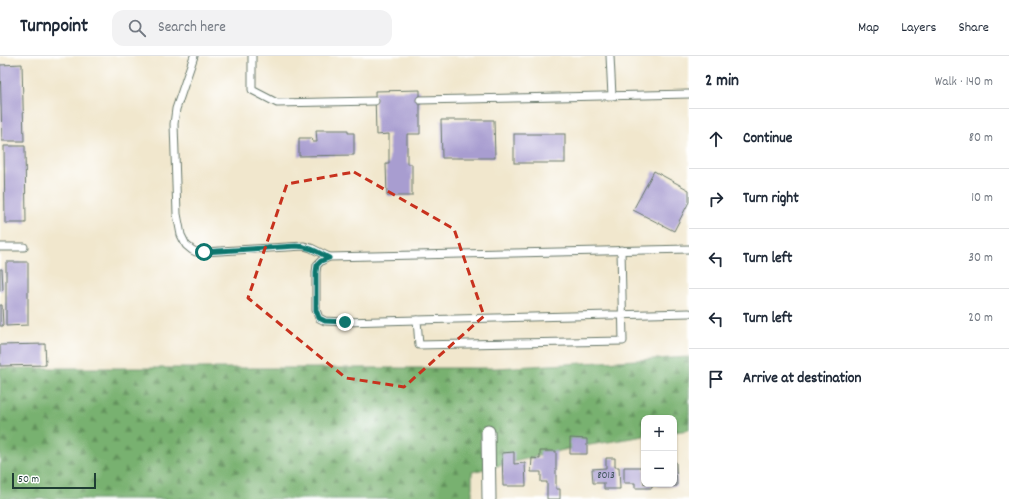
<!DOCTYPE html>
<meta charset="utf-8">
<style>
body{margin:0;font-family:Dekko,sans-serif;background:#f2f2f3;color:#1f2937}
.controls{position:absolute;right:12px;bottom:12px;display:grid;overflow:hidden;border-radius:8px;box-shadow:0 1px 3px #0004}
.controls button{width:36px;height:36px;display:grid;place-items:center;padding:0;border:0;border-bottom:1px solid #e0e1e3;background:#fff;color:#1f2937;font:20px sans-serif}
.scale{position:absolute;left:12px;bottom:10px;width:84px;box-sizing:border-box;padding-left:4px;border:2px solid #1f3d34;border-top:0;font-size:11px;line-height:14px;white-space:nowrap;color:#1f3d34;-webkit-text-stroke:3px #fff;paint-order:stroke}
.stop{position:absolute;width:12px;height:12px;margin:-9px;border:3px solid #0f766e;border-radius:50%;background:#fff}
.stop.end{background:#0f766e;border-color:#fff;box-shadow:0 1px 4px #0008}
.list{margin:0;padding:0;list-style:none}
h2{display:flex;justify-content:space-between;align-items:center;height:52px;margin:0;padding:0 16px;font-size:17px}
h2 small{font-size:13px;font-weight:400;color:#747a83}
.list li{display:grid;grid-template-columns:26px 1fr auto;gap:12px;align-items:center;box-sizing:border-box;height:60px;padding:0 16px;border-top:1px solid #e0e1e3}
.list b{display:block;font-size:15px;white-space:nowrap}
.list em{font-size:13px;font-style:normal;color:#747a83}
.icon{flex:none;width:22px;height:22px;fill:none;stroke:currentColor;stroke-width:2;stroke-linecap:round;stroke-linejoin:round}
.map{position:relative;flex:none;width:689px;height:443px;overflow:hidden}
header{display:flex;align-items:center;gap:24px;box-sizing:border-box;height:56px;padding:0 20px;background:#fff;border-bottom:1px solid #e0e1e3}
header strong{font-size:19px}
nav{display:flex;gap:22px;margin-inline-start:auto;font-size:14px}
.search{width:280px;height:36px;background:#f2f2f3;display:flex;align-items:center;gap:10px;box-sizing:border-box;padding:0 14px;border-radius:12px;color:#747a83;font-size:15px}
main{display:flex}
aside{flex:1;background:#fff}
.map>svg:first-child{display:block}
.forest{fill:url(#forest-firs);stroke:#4c7752}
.building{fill:#a89dd0}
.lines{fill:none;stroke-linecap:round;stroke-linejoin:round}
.service-casing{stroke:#68786a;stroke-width:9}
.minor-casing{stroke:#68786a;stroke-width:15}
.service{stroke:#fff;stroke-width:7}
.minor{stroke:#fff;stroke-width:13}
.route{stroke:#0f766e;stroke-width:5}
.marked{fill:none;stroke:#c8321e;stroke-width:3;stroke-dasharray:8 5;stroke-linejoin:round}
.labels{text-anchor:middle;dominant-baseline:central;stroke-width:4;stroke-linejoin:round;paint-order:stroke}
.number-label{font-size:11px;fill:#41555b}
</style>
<header>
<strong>Turnpoint</strong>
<div class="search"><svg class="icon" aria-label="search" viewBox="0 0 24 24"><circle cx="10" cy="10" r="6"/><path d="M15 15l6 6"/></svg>Search here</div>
<nav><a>Map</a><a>Layers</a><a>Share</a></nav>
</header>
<main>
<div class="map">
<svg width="689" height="443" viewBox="0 0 689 443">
<defs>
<pattern id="forest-firs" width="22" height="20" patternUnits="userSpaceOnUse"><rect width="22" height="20" fill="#78b16f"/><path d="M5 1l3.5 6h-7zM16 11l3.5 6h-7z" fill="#62915c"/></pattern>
</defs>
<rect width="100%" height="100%" fill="#fff"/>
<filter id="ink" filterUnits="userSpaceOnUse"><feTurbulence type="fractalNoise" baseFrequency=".025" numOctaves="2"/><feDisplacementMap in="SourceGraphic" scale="8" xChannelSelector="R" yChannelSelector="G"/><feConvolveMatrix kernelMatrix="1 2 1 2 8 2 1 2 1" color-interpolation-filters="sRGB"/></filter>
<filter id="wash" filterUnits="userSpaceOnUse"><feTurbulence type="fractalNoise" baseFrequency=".012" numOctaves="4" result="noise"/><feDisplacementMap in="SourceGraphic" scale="16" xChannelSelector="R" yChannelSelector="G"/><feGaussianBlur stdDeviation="0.9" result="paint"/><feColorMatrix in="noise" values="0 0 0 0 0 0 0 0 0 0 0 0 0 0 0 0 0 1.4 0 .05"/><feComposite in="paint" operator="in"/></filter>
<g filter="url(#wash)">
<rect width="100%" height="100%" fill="#f1e7cd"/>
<polygon class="forest" points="689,301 689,374 674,376 674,362 644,362 644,380 572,392 472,416 472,443 0,443 0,312 496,312"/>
<g id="blocks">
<g class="building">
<polygon points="22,8 24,85 2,85 0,9"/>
<polygon points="420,34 420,78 407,78 407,108 412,108 412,140 387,140 386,108 389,108 389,78 376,79 375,35"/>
<polygon points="441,64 494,64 495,102 442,102"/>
<polygon points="316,74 348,74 348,77 354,77 354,99 299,100 299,82 312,82 313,86 317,86"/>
<rect x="514" y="78" width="51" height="29"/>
<polygon points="4,90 25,90 26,167 5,167"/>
<polygon points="654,115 689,134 689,146 674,175 633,154"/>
<polygon points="6,206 28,206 28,269 6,270"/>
<polygon points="0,213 2,213 3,234 0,235"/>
<polygon points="0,249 2,249 3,270 0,270"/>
<polygon points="45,288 46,309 0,310 0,289"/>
<polygon points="570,382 587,383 587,398 570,398"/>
<polygon points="540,395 556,395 556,433 560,433 560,443 547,443 547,426 541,426 541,416 531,416 532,402 540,403"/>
<polygon points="514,396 514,408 525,407 526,430 503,430 502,397"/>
<polygon points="606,402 615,402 615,411 619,411 620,433 604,433 604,427 593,427 592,413 606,412"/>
<polygon points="674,406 676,406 677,430 658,430 658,428 674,428"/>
<polygon points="624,411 644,411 644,428 652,428 652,432 635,432 635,427 624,427"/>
</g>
</g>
</g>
<g filter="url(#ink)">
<use href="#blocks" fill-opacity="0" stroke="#68786a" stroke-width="1"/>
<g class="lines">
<defs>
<g id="service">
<polyline points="194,0 176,53 174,68 177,158 181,179 186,189 192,194 196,196 204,196 304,190 311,192 329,201"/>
<polyline points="252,0 252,34 277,47 375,45"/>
<polyline points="610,0 612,40"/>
<polyline points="420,44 689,38"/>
<polyline points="0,191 24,191"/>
<polyline points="621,194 623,285 419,289 417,264 689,257"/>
<polyline points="417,264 345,266 325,265 319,262 316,254 316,216 317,209 321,205 329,201 689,193"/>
</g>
<polyline id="minor" points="488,376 489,443"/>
</defs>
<use href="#service" class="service-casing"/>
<use href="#minor" class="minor-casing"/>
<use href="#service" class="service"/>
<use href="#minor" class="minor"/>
</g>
</g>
<g class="lines" filter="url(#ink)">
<path class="route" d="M204 196 296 190C309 190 318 196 329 202L321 205 317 209 316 216V254L319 262 325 265 345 266"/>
</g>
<path class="marked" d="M354 116 454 173 484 260 404 331 346 322 248 242 287 128Z"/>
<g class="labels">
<g class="number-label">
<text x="606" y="420">8013</text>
</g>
</g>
</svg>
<div class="controls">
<button>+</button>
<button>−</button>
</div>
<div class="scale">50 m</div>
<div class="stop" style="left:204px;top:196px"></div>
<div class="stop end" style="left:345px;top:266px"></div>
</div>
<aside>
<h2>2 min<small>Walk · 140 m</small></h2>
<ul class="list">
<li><svg class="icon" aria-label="ahead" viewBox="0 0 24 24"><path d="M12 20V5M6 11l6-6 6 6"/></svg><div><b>Continue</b></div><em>80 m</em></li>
<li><svg class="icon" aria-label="right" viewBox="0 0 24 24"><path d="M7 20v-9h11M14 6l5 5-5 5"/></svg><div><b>Turn right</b></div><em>10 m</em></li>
<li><svg class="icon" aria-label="left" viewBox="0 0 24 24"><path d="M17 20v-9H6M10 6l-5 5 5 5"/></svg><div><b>Turn left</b></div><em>30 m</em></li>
<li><svg class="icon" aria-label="left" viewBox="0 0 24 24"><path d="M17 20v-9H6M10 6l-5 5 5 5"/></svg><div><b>Turn left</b></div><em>20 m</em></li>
<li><svg class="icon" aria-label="arrive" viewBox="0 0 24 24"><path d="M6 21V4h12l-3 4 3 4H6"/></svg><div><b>Arrive at destination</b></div></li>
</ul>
</aside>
</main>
